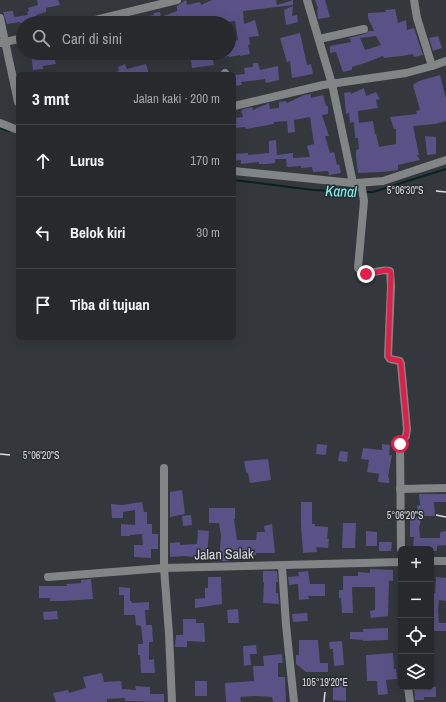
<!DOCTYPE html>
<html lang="id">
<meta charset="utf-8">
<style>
body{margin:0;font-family:"Archivo Narrow",sans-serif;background:#333539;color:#f1f3f6}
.controls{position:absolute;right:12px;bottom:12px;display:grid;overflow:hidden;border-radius:6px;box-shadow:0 4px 16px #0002}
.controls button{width:36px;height:36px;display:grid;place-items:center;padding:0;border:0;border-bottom:1px solid #434549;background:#27292d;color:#f1f3f6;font:20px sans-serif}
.stop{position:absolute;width:12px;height:12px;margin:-9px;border:3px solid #e11d48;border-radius:50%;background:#fff}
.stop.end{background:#e11d48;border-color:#fff;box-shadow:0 1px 4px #0008}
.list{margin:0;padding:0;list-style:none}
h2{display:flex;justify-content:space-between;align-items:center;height:52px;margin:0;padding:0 16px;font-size:17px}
h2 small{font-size:13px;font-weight:400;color:#a4a6aa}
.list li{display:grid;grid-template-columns:26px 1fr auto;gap:12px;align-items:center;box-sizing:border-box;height:72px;padding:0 16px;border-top:1px solid #434549}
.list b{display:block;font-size:15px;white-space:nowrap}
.list em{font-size:13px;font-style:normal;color:#a4a6aa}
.icon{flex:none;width:22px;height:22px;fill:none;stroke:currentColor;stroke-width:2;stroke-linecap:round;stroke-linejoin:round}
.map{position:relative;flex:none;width:446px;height:702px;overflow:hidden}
.search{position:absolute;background:#27292d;box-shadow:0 4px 16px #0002;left:16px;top:16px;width:220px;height:44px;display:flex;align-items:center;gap:10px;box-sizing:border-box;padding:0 14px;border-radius:22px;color:#a4a6aa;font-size:15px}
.panel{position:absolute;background:#27292d;box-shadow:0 4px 16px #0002;left:16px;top:72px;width:220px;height:268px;border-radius:6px}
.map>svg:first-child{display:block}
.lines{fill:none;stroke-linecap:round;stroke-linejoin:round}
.stream{stroke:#062322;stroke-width:2}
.building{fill:#5a5186;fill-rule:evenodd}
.street{stroke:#828586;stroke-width:8}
.route{stroke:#e11d48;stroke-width:5}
.ticks{fill:none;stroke:#d9dcdf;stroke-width:1.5}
.labels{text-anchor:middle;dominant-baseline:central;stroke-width:3;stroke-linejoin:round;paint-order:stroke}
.street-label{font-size:14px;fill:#d9dcdf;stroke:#2a2d32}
.water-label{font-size:15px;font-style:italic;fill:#78faf4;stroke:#2a2d32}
.ticks-label{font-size:10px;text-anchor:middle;fill:#d9dcdf;stroke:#2a2d32;stroke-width:3;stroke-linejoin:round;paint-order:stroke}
</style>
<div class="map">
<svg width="446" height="702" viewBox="0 0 446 702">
<rect width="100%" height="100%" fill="#34373c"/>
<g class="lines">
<g class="stream">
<polyline points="0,128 9,131"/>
<polyline points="234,180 313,190 360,192"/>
<polyline points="365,192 373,192 446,169"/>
</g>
</g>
<g class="building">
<polygon points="37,0 58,0 60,5 46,8 46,12 36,15 38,22 27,23 20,23 20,22 7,24 3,12 13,11 14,17 28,15 27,12 29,11 28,8 38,5"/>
<polygon points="186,0 187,5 200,2 201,5 212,0 276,0 277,5 293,0 293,5 243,11 244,24 255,20 259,36 249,37 250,44 248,45 250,54 240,56 240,55 229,57 229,56 213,60 214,65 192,68 190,53 198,53 199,57 208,53 229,53 229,43 238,40 235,21 218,23 218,17 202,19 203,23 144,23 143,17 154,15 153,13 160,12 161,17 177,11 177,6"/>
<polygon points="315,0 325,0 330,17 318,19 317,9 318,8"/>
<polygon points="293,6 292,16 297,15 298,22 286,25 284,10"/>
<path d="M395 9 398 23 406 20 407 30 414 28 423 55 414 57 413 54 402 56 384 58 383 56 365 63 352 67V70L343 72 336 52 330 53V46L351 42 350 39 348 38 365 34 369 31H374L368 18V13L386 12 385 10ZM376 36 381 45 365 50 360 38Z"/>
<polygon points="300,33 307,65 311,64 313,74 292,78 290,61 287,62 280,38"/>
<polygon points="438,36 442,48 433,51 429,38"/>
<polygon points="31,53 53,53 56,64 43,66 43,69 33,70"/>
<polygon points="253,63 258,63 260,70 278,66 279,80 266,83 265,79 241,82 242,85 234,86 234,75 245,74 244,68 253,67"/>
<polygon points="125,64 127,69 146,64 149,74 116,74 116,72 119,71 118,67"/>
<polygon points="440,75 446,99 446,121 435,124 413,126 419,155 417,155 420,160 398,165 398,170 382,172 358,173 356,157 356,150 359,149 358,138 355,138 354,122 350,123 349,113 346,114 344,93 351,92 351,94 364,88 366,96 376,92 380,99 376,100 378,108 358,111 359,123 373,121 375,134 376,134 379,147 396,144 396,129 394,129 390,117 417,114 416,111 420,110 413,85 419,81"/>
<polygon points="311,94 311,98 323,95 326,106 328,106 328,114 322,115 329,136 325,136 330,153 334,152 337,165 339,164 341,173 329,175 328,171 313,172 312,167 301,168 301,166 287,167 286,159 275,159 275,163 268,164 259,164 259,162 241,164 241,160 234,161 234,154 248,153 248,155 269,153 269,141 276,140 277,155 293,153 293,158 310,157 307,146 314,144 310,117 294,120 295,132 288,133 287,121 274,122 274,124 246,129 245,127 234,128 234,118 243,117 241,111 244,109 252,107 253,110 269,103 270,109 279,108 279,102 286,101 287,103 304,95"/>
<polygon points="425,136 436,137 436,154 427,155"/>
<polygon points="317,444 327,445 326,455 316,454"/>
<polygon points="382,444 390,445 389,455 392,455 388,477 389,478 389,483 378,482 379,474 367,472 369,460 361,459 363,448 382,450"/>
<polygon points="340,451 348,452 347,462 338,461"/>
<polygon points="268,459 271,480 250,483 248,473 246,472 244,461"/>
<polygon points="182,490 185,514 170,517 170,492"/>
<polygon points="419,494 446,494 446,502 434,502 435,516 418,516 417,506 420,505"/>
<polygon points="142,502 144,512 147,512 147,524 152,524 152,534 158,534 158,549 151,549 151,558 134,557 134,545 143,545 142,534 130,535 130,536 121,536 121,524 135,525 135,510 123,512 123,518 112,518 111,504 122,505"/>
<polygon points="301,502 312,502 312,524 315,524 315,526 328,527 327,539 329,539 328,548 316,547 317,552 303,553 301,525"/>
<polygon points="209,508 235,508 235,519 234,519 237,540 256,540 257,532 265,532 264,526 272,524 275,553 256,553 256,555 249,555 249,550 232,550 232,552 229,552 229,561 219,561 221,536 219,523 209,523"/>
<polygon points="191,515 192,525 183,526 182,516"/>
<polygon points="410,516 421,517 420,526 419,525 420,538 440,538 440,532 446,531 446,545 437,546 437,551 431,551 431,549 413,549 414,537 410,537"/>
<polygon points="343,523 356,523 355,548 342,548"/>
<polygon points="198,530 209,531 207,558 184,556 170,557 170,543 180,542 180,545 197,544"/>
<polygon points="366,531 377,532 377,546 366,546"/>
<polygon points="379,542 392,542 391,551 379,551"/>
<polygon points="370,569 393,570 393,581 389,581 388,616 371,618 370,611 375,610 375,587 352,587 353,613 342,613 341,598 339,598 339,590 343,590 343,576 358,576 358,572 370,573"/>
<polygon points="263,571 277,571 278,582 276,582 276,593 278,593 279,604 263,603 264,582 263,582"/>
<polygon points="308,571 310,584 325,584 325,596 308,596 309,599 299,600 298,584 289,585 288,577 299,576 298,572"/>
<polygon points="208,577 221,577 222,604 195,608 195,599 205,598 205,588 208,588"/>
<polygon points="436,577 446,578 446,601 439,600 438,611 439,623 446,623 446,631 431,631 431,610 432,610 433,594 435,593"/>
<polygon points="91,579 93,599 63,601 50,601 50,598 39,598 39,586 67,586 66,584 81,583 81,580"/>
<polygon points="119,587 130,588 130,601 131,601 132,603 149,602 149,610 145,610 146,625 152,625 153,642 149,642 149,660 154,659 155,673 141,673 140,655 138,655 138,644 143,644 141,626 136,625 135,615 124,615 124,595 119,595"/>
<polygon points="238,609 239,623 228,623 227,610"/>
<polygon points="57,611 58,619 44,620 43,612"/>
<polygon points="307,613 308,621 293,622 292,614"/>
<polygon points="183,619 196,619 196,623 204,623 205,642 187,641 187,647 175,647 176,635 183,635"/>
<polygon points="388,628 388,640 363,641 363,640 350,639 350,632 363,632 363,629"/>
<polygon points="299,640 318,640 320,663 328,663 328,672 306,672 296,664 296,655 299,655"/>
<polygon points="342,641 344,665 334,666 333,649 330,649 329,642"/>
<polygon points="256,645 257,654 250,654 251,665 244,666 243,646"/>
<polygon points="393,653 394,669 396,669 397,679 386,680 388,694 378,695 377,681 367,681 366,655"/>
<polygon points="282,654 283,663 278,663 278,677 285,677 286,702 273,702 272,697 254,696 240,697 241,702 226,702 225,683 254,681 253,666 264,666 263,656"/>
<polygon points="102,673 104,682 121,681 122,689 136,690 135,686 150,687 150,694 164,694 164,702 125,701 125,698 107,699 107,702 56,702 53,693 68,690 69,693 86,688 83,677"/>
<polygon points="333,680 346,680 346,701 333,700"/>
<rect x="195" y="681" width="12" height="15"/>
<polygon points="414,687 436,687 436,697 424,697 424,700 415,700"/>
</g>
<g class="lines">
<g class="street">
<polyline points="414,0 417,18 432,66"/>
<polyline points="0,18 18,102"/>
<polyline points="83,23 177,0"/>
<polyline points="319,39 364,29"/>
<polyline points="0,43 23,38"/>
<polyline points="225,73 226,74"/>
<polyline points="234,106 323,85 406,73 432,66 446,61"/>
<polyline points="0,123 18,130"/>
<polyline points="234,171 353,183 332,84 307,0"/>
<polyline points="356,183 383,181 446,160"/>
<path d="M361 183 364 201 358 268 362 273C371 275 381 268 390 271L391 286 388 356 390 359 400 361 401 364 407 429 406 436 400 444 401 549"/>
<polyline points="164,468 164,568 169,634 172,702"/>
<polyline points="400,489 446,488"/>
<polyline points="431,561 446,561"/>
<polyline points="282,566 286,625 294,702"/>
<polyline points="48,577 164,568 401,562"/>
<polyline points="408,687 410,702"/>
</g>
</g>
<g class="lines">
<polyline class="route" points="366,274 387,270 390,271 391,274 388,356 390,359 400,361 401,364 407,429 406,436 400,444"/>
</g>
<path class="ticks" d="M436 191 446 192M0 454 10 455M436 515 446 517M324 702 325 692"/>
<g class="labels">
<g class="street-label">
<text transform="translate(224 554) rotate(-1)">Jalan Salak</text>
</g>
<g class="water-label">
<text transform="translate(341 191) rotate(2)">Kanal</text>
</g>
</g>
<g class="ticks-label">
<text x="405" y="194">5°06'30"S</text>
<text x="41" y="459">5°06'20"S</text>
<text x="405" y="519">5°06'20"S</text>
<text x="325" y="686">105°19'20"E</text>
</g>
</svg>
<div class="controls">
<button>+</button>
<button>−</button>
<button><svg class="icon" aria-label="locate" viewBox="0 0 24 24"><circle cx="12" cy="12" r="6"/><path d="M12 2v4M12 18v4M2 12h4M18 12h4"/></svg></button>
<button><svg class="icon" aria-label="layers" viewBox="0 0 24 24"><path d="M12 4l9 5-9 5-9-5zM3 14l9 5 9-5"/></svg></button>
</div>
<div class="stop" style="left:400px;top:444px"></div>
<div class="stop end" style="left:366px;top:274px"></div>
<div class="search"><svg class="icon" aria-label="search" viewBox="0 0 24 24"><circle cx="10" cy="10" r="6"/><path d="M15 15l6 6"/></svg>Cari di sini</div>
<section class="panel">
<h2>3 mnt<small>Jalan kaki · 200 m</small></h2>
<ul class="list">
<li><svg class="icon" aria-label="ahead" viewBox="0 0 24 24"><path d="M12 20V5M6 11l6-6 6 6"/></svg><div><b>Lurus</b></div><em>170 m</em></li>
<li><svg class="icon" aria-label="left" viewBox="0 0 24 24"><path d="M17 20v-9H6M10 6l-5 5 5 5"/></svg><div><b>Belok kiri</b></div><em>30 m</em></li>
<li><svg class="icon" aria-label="arrive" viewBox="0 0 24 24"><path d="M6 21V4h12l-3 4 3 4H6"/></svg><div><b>Tiba di tujuan</b></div></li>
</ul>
</section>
</div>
